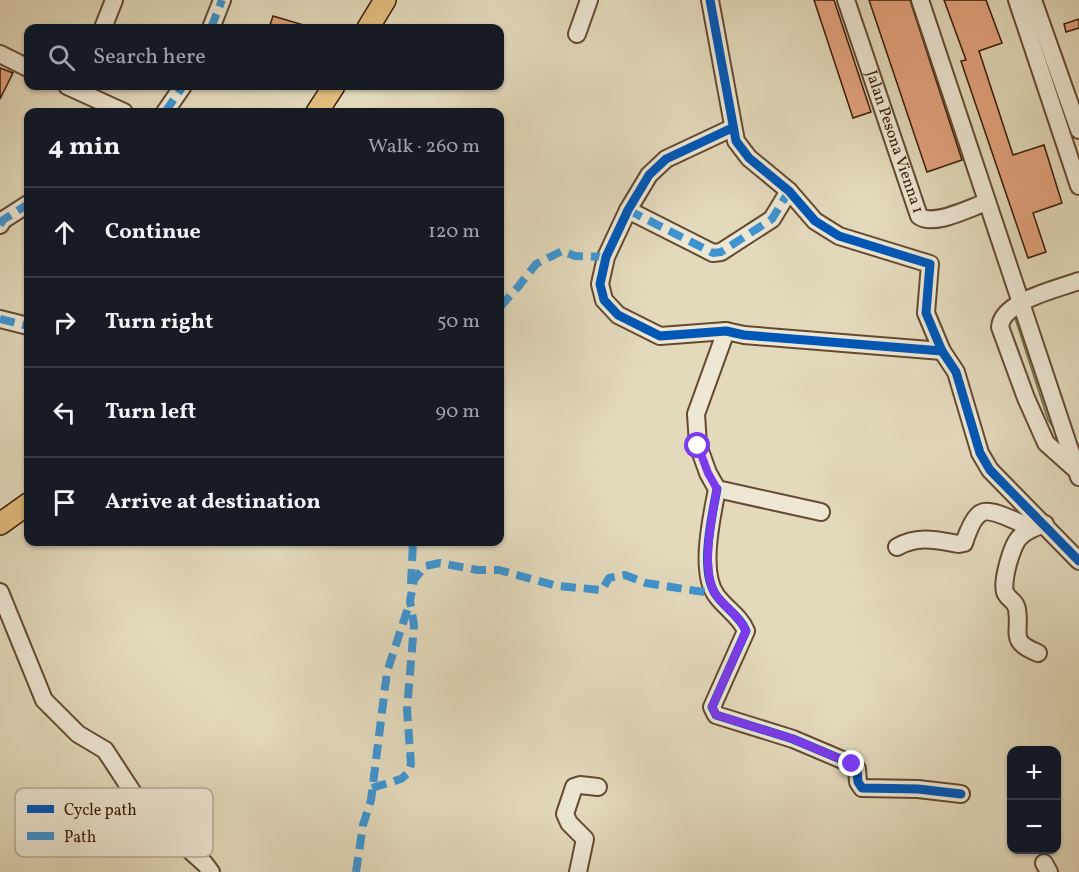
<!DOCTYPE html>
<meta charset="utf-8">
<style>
body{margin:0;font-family:Vollkorn,serif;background:#20242c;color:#f1f3f6}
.controls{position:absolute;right:18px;bottom:18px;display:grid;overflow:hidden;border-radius:12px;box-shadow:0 2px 4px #0004}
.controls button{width:54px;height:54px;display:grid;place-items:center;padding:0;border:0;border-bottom:2px solid #363941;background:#171b24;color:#f1f3f6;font:30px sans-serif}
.stop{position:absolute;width:18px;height:18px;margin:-14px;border:4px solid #7c3aed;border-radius:50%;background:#fff}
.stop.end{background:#7c3aed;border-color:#fff;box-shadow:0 2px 6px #0008}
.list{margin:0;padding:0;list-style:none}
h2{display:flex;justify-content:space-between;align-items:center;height:78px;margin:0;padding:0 24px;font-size:26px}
h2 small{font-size:20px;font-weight:400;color:#9ea1a6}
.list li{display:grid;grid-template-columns:39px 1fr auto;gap:18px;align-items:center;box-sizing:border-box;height:90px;padding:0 24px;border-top:2px solid #363941}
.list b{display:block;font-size:22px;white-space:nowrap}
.list em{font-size:20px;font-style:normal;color:#9ea1a6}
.icon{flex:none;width:33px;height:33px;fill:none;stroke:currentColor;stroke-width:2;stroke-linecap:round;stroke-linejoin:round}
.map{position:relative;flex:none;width:1079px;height:872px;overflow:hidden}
.search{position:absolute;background:#171b24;box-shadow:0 2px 4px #0004;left:24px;top:24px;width:480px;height:66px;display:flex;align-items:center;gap:15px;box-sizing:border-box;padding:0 21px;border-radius:12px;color:#9ea1a6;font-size:22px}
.panel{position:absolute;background:#171b24;box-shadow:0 2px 4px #0004;left:24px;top:108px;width:480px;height:438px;border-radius:12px}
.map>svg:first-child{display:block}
.green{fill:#b2c092;stroke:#766d4a;stroke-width:1.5}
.building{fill:#e2a37e;stroke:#391a03;stroke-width:1.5}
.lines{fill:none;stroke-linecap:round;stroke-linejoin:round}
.minor-casing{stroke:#644a31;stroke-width:20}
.major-casing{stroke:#391a03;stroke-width:24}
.minor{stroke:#ede7d3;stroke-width:16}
.major{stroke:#e2bd7e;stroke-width:21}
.quiet{stroke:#3e94d1;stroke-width:8;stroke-dasharray:15 8;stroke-linecap:butt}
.cycleway-casing{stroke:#ede7d3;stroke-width:13}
.cycleway{stroke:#0057b8;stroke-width:9}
.route{stroke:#7c3aed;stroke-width:8}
.labels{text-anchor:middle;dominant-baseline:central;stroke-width:4.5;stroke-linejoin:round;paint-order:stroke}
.street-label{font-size:16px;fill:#391a03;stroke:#ede7d3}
.key{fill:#ede7d3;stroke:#b7aa95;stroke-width:1.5}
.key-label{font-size:16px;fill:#391a03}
</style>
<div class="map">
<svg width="1079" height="872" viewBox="0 0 1079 872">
<rect width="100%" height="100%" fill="#e3dabc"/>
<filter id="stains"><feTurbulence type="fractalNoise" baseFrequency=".00333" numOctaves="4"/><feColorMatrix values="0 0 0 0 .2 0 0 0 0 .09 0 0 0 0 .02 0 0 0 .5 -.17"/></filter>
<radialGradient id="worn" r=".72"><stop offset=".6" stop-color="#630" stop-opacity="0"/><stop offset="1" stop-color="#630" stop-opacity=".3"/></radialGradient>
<polygon class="green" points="1017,309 1064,443 1048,420 1015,318"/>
<g class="building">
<polygon points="814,0 834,0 871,112 853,118"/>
<polygon points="869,0 910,0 962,160 927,172"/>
<polygon points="944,0 986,0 1002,43 979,51 1013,155 1044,145 1062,203 1033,213 1046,252 1028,258 965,73 961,61 966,60"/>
<polygon points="273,16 307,26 307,28 269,28"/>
<polygon points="1079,19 1079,28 1066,32 1064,24"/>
<polygon points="0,68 13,73 0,99"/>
</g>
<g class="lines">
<defs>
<g id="minor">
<polyline points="710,0 736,141 749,158 789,191 815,221 839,236 930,264 926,313 942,351 956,372 980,453 990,470 1079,561"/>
<path id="s1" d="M846 0 919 216C934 227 969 208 987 202"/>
<polyline points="920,0 1079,477"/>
<polyline points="1017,0 1079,186"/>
<polyline points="1033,0 1079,130"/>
<polyline points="103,28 114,0"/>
<polyline points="211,28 222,0"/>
<polyline points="577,34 589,0"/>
<polyline points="0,54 28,68"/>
<polyline points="67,86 124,112"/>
<polyline points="165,112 183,86"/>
<polyline points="732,128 666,159 649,175 628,210 606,257 600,284 604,300 618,315 660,336 726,331 744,335 942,351"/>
<polyline points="628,210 713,253 721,252 772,219 789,191"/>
<polyline points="0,225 3,220 28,204"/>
<polyline points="0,319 28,326"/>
<polyline points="726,331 696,414 698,445 708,473 717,489 821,512"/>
<path d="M1074 468 1046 443 1026 398 1000 327C1002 301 1057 289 1079 281"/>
<path d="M717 489C712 516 699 571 716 595 725 608 740 616 746 631L712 707 716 715 793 739 852 764 857 769 858 782 862 788 918 789 961 794"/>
<path d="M897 547C918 535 936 540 959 544L964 543C967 534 973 517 981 513 991 507 1021 524 1032 528"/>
<polyline points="0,592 44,700 78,734 105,750 143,808 205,864 211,872"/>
<path d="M1038 653C1008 641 1021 634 1017 609 1015 600 1010 601 1006 594 1000 585 1012 544 1020 537 1027 530 1035 527 1045 524"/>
<polyline points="1044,863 1049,872"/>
<polyline points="578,872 585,839 569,823 565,814 574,787 580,785 598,787"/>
</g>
<g id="major">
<polyline points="368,28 385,0"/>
<polyline points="317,112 334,86"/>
<polyline points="0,524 28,504"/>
</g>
</defs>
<use href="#minor" class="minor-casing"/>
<use href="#major" class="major-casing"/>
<use href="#minor" class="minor"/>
<use href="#major" class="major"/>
<g class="quiet">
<polyline points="211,28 222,0"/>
<polyline points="165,112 183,86"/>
<polyline points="628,210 713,253 721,252 772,219 789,191"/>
<polyline points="0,225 3,220 28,204"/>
<polyline points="500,307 518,287 536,264 562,251 575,256 606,257"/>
<polyline points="0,319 28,326"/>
<polyline points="411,584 413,542"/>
<polyline points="372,788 401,779 408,773 411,764 407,710 414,625 410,601 414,580 425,566 440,563 477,570 499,570 557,586 602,590 609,578 625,575 646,583 716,594"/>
<polyline points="356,872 363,825 371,800 387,672 409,605"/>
</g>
<defs>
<g id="cycleway">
<polyline points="710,0 736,141 749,158 789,191 815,221 839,236 930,264 926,313 942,351 956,372 980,453 990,470 1079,561"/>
<polyline points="732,128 666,159 649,175 628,210 606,257 600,284 604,300 618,315 660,336 726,331 744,335 942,351"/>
<path d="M717 489C712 516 699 571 716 595 725 608 740 616 746 631L712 707 716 715 793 739 852 764 857 769 858 782 862 788 918 789 961 794"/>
</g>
</defs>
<use href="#cycleway" class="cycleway-casing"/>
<use href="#cycleway" class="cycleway"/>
</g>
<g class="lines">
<path class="route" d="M698 446 708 473 717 489C712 516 700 571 716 595 725 608 740 616 746 631L712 707 716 715 793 739 852 764"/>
</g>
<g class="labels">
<g class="street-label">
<text stroke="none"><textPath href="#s1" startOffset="150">Jalan Pesona Vienna 1</textPath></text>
</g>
</g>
<rect x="15" y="788" width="198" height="69" rx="9" class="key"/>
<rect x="27" y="805" width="27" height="8" fill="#0057b8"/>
<rect x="27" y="832" width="27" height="8" fill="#3e94d1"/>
<g class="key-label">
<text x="64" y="815">Cycle path</text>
<text x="64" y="842">Path</text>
</g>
<rect width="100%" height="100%" filter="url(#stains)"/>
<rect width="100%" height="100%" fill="url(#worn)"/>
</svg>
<div class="controls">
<button>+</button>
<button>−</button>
</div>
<div class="stop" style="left:698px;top:446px"></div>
<div class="stop end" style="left:852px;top:764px"></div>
<div class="search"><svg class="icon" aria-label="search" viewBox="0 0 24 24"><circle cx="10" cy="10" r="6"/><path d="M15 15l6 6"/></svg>Search here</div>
<section class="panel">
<h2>4 min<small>Walk · 260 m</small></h2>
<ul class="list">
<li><svg class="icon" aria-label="ahead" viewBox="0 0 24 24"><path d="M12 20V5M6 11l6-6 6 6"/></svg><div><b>Continue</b></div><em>120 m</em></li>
<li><svg class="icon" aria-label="right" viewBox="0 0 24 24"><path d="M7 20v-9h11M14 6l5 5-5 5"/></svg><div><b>Turn right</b></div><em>50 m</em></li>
<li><svg class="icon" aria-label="left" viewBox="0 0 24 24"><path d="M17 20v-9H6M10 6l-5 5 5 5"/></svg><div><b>Turn left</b></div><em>90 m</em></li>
<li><svg class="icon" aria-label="arrive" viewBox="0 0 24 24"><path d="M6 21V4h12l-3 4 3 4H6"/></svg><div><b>Arrive at destination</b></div></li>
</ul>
</section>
</div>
